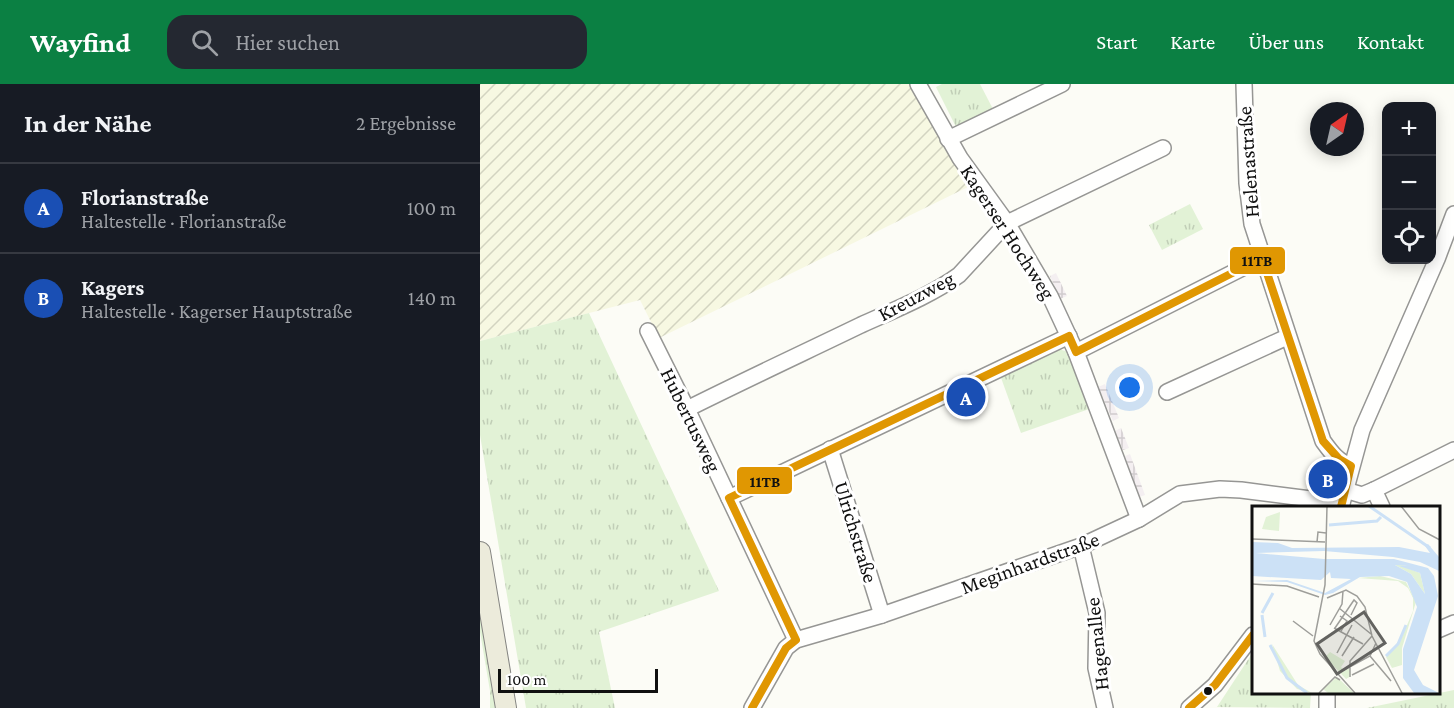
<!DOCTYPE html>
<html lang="de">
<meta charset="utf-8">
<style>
body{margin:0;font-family:"Crimson Pro",serif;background:#242831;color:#f1f3f6}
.controls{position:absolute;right:18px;top:18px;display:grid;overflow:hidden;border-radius:12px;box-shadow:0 3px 15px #0003}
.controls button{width:54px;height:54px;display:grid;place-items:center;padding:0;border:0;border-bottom:2px solid #363941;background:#171b24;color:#f1f3f6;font:30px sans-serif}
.compass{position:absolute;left:830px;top:18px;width:54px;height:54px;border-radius:50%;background:#171b24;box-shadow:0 3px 15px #0003;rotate:34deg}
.scale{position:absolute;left:18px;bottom:15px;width:160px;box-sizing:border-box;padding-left:6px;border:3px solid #101010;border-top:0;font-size:16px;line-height:21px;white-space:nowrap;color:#101010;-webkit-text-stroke:4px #fff;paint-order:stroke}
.you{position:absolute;left:650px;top:304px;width:21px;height:21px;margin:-15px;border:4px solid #fff;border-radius:50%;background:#1a73e8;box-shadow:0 0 0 9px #1a73e833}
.badge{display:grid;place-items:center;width:39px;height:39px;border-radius:50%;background:#0b8043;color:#fff;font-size:20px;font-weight:700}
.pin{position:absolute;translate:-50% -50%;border:3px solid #fff;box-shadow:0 2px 6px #0006}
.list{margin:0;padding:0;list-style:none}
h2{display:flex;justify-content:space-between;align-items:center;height:78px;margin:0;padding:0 24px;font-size:26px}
h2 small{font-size:20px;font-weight:400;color:#9ea1a6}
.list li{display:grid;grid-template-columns:39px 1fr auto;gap:18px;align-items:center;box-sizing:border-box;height:90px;padding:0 24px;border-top:2px solid #363941}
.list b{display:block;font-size:22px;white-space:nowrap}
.list p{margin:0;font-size:20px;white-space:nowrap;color:#9ea1a6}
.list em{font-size:20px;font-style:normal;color:#9ea1a6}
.icon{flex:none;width:33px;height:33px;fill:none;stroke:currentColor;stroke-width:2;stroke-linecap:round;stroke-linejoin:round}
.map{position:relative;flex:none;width:974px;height:624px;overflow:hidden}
header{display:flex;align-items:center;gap:36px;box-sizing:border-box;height:84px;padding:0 30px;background:#0b8043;color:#fff}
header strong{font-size:28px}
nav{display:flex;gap:33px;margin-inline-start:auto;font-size:21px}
.search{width:420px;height:54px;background:#242831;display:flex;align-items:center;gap:15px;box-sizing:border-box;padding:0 21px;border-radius:18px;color:#9ea1a6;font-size:22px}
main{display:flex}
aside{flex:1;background:#171b24}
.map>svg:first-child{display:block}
.industrial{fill:url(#industrial-grid)}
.farmland{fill:url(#farmland-furrows)}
.grass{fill:url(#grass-tufts)}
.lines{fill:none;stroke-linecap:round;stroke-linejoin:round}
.minor-casing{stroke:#969694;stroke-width:18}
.major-casing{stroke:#848481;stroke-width:22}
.minor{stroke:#fffffe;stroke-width:15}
.major{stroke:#ecebdb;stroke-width:20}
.bus-1-casing{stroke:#fff;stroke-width:12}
.bus-1{stroke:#e09702;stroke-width:8}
.bus-dot{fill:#101010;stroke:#fff;stroke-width:2}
.labels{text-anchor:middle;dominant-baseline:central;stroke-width:6;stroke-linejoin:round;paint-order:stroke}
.street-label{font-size:21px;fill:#101010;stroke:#fff}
.inset-river{fill:none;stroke:#cce1f6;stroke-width:3}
.inset-road{fill:none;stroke:#9e9e9a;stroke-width:1.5}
.view{fill:#636360;fill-opacity:0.15;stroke:#636360;stroke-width:3}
.inset-edge{fill:none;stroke:#101010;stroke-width:3}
.line-badge{stroke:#fff;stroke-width:2}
.pale-badge-label{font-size:16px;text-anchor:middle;font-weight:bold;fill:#111}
</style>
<header>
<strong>Wayfind</strong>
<div class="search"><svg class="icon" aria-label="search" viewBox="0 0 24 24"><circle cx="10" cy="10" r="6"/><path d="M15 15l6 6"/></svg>Hier suchen</div>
<nav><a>Start</a><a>Karte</a><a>Über uns</a><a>Kontakt</a></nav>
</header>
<main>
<aside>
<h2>In der Nähe<small>2 Ergebnisse</small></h2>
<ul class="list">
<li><span class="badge" style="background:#1a4fb4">A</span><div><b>Florianstraße</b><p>Haltestelle · Florianstraße</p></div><em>100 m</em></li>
<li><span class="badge" style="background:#1a4fb4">B</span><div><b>Kagers</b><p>Haltestelle · Kagerser Hauptstraße</p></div><em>140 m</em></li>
</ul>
</aside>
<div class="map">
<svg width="974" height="624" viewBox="0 0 974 624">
<defs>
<pattern id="industrial-grid" width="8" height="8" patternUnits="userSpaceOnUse" patternTransform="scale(1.5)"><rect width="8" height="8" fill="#f4eff1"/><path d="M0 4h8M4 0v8" fill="none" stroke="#d0ccce"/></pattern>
<pattern id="farmland-furrows" width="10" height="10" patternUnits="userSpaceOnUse" patternTransform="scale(1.5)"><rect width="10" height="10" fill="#f7f8e2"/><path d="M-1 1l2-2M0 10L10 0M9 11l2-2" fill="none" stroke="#d3d4c1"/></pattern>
<pattern id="grass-tufts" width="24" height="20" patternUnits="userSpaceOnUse" patternTransform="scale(1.5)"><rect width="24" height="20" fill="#e2f2d6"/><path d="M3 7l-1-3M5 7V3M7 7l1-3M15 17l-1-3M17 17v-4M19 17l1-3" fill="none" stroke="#c1ceb7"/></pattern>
</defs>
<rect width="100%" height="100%" fill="#fcfcf6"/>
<g class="industrial">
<polygon points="576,189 587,212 580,215 570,192"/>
<polygon points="625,300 639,334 633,337 618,303"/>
<polygon points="641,344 649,364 643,366 635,347"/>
<polygon points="650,370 665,411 659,413 645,372"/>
</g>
<polygon class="farmland" points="0,0 431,0 461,55 490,102 179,254 160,216 0,257"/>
<g class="grass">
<polygon points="462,0 500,0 514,27 477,45 456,3"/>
<polygon points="710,120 723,145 682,166 669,141"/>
<polygon points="109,229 239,507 119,548 135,624 46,624 0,351 0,257"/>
<polygon points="578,265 589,268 612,324 541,349 520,291"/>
<polygon points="0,509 19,624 10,624 10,607 0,548"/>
<polygon points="773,568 773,608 831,608 830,624 737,623"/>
<polygon points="974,606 974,624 887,624"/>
</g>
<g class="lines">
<defs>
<g id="minor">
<polyline points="438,0 480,74 527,139 570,212 596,268 659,435"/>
<path d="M764 0 767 99 772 140 843 357C851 368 858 378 871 382"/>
<polyline points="468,55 582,0"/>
<polyline points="168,247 207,325 316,556"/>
<polyline points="596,268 782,174"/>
<polyline points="687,308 807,253"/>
<path d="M207 325C265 296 323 269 381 241 414 226 450 212 479 191L527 139 683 64"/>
<polyline points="350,365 402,531"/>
<polyline points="865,406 882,411 894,406 974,366"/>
<polyline points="894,406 902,423"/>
<polyline points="249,414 589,252"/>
<polyline points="861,423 882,346 957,175 974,130"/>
<polyline points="601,462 617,529 616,584 625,624"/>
<polyline points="958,546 974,539"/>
<polyline points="272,624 306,564 316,556 402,531 601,462 659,435 700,410 740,405 761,406 862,419"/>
<polyline points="709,624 735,601 773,551"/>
<polyline points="847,624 847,608"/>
</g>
<polyline id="major" points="0,468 26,624"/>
</defs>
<use href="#minor" class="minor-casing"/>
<use href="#major" class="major-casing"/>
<use href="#minor" class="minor"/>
<use href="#major" class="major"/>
<defs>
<g id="bus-1">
<polyline points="272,624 306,564 316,556 249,414 589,252 596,268 782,174 843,357 859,375 871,382 861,423"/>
<polyline points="709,624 735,601 773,551"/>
</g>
</defs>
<use href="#bus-1" class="bus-1-casing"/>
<use href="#bus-1" class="bus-1"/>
</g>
<circle class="bus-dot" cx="728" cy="607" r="5"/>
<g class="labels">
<g class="street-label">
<text transform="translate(768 78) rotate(-94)">Helenastraße</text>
<text transform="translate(528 148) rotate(57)">Kagerser Hochweg</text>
<text transform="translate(436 212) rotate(-28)">Kreuzweg</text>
<text transform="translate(211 336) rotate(64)">Hubertusweg</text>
<text transform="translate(376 448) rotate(73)">Ulrichstraße</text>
<text transform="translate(550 479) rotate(-20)">Meginhardstraße</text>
<text transform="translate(617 560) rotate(-96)">Hagenallee</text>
</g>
</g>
<g transform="translate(772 422)">
<rect width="188" height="188" fill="#fcfcf6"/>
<path d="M28 6 27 25 10 23 14 11ZM143 59H155L150 60 168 67 173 88 159 68ZM128 70 154 76 164 96 150 142V159L140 162 134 151 150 131 161 105V92L156 82 146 75 106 72ZM20 138 46 179 60 187 45 183 28 165ZM78 146 93 155 89 161 92 164 98 162 99 170 94 173 73 151ZM85 171 102 187H76L71 183Z" fill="#e2f2d6"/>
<path d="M0 36 26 37 40 42 147 41 178 47 173 40 176 38 187 51V65L168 56 141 51 72 45 4 47 72 53H142L176 62 182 70 186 90 162 164 171 179 187 187H162L151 172V143L165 101 155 76 137 70 108 71 81 87 73 89 35 76 0 75 35 74 73 87 99 73 79 72 78 66 69 74 0 70ZM143 59 155 60H147L168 67 173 88 159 68Z" fill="#cce1f6" fill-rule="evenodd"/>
<path class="inset-river" d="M117 0 178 42M77 19 125 15 129 11M10 107 21 87M10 109 13 131M18 139 35 172 55 187M134 150 146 138 154 119"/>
<path class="inset-road" d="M75 0 73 79 62 135 68 148 103 187M149 0 167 23 188 34M0 33 73 36M65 36 66 26 74 27M0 78 35 80 67 91M75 92 94 84 105 90 113 101 120 130 150 187M87 102 119 128M88 110 95 115 89 125M41 115 61 130M78 119 90 98 91 85M82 122 111 138M83 122 102 94 105 97 99 109M85 147 100 119M90 150 102 131M118 150 139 175M92 164 118 150 124 137M100 169 122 158M98 171V155L120 130M67 187 83 171 88 174"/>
<path class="view" d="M112 106 133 137 85 168 65 138Z"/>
<rect width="188" height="188" class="inset-edge"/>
</g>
<g class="line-badge">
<rect x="749" y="162" width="57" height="29" rx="6" fill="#e09702"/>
<rect x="256" y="382" width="57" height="29" rx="6" fill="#e09702"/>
</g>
<g class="pale-badge-label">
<text x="777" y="182">11TB</text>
<text x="285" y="403">11TB</text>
</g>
</svg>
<div class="controls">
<button>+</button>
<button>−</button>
<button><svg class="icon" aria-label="locate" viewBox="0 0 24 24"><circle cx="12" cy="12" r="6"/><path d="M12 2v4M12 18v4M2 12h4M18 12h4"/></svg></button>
</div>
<svg class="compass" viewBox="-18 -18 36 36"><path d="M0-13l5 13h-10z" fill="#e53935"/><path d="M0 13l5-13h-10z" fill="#9ea1a6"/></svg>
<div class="scale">100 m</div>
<div class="you"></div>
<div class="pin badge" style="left:486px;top:313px;background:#1a4fb4">A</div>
<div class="pin badge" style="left:848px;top:395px;background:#1a4fb4">B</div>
</div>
</main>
